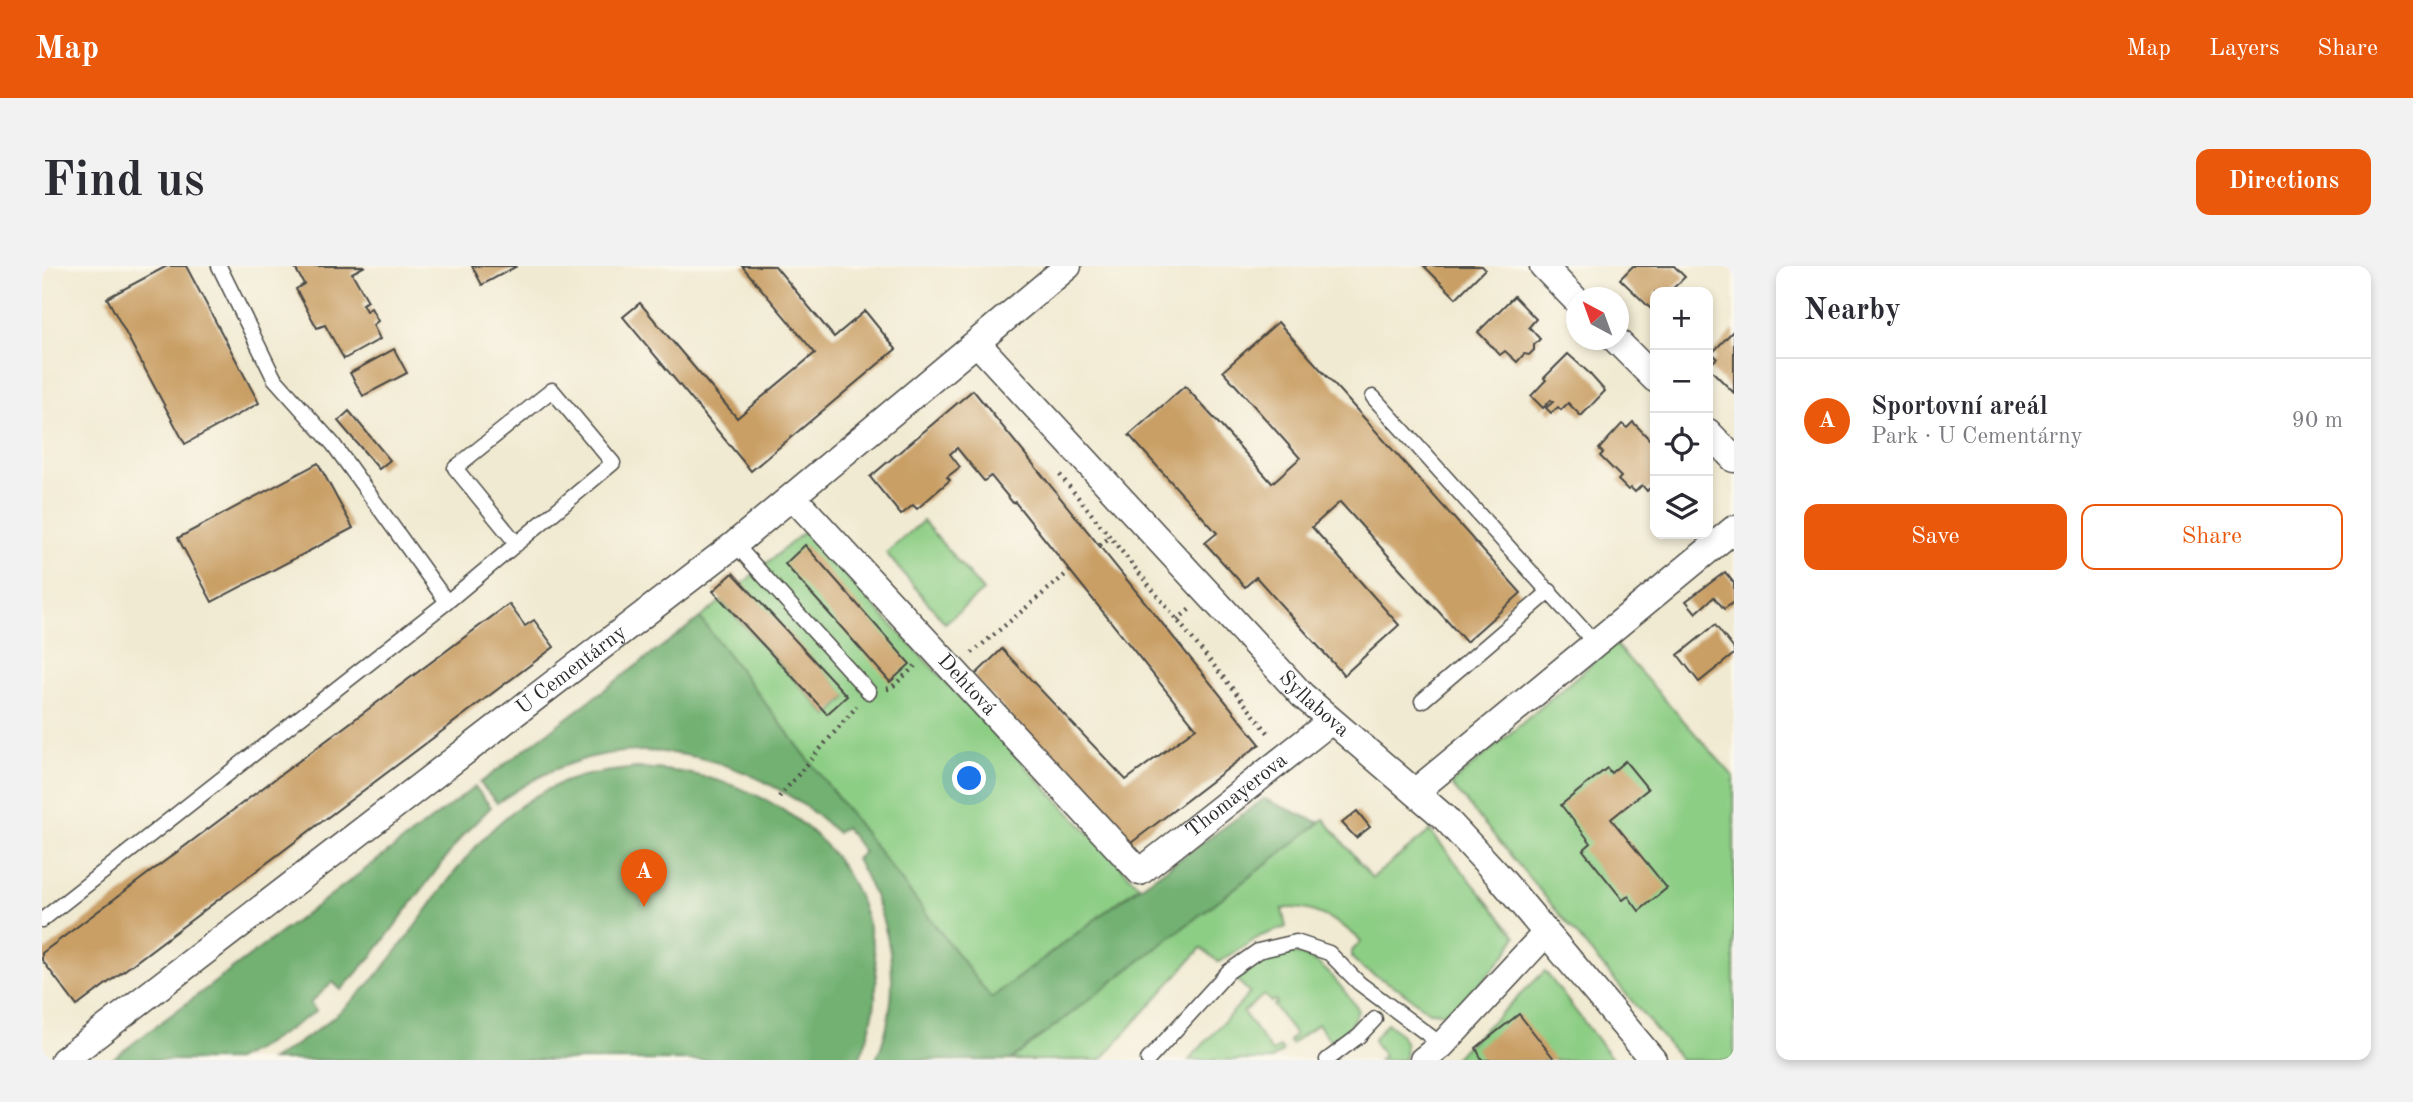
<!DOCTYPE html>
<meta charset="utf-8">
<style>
body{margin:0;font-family:"Old Standard TT",serif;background:#f2f2f3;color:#2b2b33}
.controls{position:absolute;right:21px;top:21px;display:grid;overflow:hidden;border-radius:14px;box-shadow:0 4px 10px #0003}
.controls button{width:63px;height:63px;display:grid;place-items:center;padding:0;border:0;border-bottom:2px solid #e1e1e2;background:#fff;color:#2b2b33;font:35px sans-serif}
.compass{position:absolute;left:1524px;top:21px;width:63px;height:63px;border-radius:50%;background:#fff;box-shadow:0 4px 10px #0003;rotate:319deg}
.you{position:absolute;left:928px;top:513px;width:24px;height:24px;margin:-18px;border:5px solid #fff;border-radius:50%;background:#1a73e8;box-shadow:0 0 0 10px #1a73e833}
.badge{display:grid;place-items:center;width:46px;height:46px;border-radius:50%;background:#ea580c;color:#fff;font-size:23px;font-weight:700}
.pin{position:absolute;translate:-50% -58px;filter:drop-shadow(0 2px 4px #0008)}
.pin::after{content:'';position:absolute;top:37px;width:24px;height:21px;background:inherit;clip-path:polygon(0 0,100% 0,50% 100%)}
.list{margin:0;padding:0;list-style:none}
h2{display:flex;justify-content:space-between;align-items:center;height:91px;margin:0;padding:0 28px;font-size:30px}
h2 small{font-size:23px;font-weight:400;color:#7c7c81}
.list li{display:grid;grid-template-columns:46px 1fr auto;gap:21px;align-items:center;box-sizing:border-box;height:126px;padding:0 28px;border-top:2px solid #e1e1e2}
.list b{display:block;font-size:26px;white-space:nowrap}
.list p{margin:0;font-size:23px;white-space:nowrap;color:#7c7c81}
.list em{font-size:23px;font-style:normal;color:#7c7c81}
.actions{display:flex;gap:14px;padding:21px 28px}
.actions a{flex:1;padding:16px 0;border:2px solid #ea580c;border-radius:14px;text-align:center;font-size:24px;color:#ea580c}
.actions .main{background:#ea580c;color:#fff}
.icon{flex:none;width:38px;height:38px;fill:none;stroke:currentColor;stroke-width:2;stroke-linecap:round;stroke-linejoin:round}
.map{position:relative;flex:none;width:1692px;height:794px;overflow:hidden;border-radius:14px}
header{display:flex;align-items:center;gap:42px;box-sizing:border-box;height:98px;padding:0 35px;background:#ea580c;color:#fff}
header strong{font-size:33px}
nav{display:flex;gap:38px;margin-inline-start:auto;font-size:24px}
.intro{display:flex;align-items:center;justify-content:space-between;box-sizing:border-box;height:168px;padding:0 42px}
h1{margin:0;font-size:49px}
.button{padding:18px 32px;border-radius:14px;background:#ea580c;color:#fff;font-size:24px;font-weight:700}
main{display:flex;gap:42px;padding:0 42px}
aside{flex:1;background:#fff;border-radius:14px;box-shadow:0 4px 10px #0003}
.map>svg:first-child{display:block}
.green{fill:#8dce85;stroke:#5c7c58;stroke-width:2}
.forest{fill:#72b172;stroke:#4e6e4e;stroke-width:2}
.building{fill:#c99f65}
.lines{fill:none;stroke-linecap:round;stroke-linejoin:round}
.lane-casing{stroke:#494844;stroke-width:17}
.street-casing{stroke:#494844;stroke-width:29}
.path{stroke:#494844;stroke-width:4.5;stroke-dasharray:2 5;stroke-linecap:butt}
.lane{stroke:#fff;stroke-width:14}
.street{stroke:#fff;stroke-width:26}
.labels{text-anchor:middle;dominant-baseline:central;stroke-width:7;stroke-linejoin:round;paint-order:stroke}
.street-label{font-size:21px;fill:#2b2b2b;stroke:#fbf7ec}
</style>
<header>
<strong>Map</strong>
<nav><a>Map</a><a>Layers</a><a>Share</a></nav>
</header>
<div class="intro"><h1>Find us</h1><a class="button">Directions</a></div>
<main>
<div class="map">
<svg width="1692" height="794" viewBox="0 0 1692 794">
<rect width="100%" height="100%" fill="#fbf7ec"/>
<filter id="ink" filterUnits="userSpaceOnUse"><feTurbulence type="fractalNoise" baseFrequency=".0143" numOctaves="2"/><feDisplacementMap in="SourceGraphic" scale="14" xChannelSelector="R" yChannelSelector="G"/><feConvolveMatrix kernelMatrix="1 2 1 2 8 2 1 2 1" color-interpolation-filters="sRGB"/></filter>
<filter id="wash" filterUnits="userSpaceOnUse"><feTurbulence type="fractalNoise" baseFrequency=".00686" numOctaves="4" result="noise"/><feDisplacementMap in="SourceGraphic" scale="28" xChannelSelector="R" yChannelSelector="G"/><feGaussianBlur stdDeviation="1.57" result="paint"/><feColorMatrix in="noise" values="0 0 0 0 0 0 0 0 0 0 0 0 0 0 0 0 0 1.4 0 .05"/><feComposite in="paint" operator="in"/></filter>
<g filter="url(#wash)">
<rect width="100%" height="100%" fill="#f1ead2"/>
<g class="green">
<polygon points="881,255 941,325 903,357 844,287"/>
<polygon points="762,266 1097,620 949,733 658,352 679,335 786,450 805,431 700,318"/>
<polygon points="1573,378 1692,511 1692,794 1639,794 1409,518"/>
<path d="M1282 553 1330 612 1388 565 1474 670 1465 687 1417 742 1405 747 1387 746 1356 722 1321 703 1310 692V685L1319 675C1300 656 1267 638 1240 643L1244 661 1219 670 1177 696 1159 682 1059 794H968Z"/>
<path d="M1248 687C1280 690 1296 718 1315 741L1316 745 1307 762 1289 775 1276 758 1249 778 1247 775 1253 769 1231 739 1235 737 1233 734 1229 736 1222 729 1201 746 1230 786 1238 781 1241 785 1229 794H1147L1208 727 1194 713 1222 695Z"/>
<polygon points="1503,705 1571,794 1410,794"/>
<path d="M1345 757C1360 769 1368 774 1362 794H1337L1342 790 1332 777V773Z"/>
</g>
<g class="forest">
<path d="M658 352 949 732 1063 646 1222 533 1278 557 968 794H834C863 724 851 657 814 593L822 586 803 561 795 567C728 502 621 465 530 497 502 506 479 521 455 537L438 517Z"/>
<path d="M595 502C704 505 807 560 830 674 839 714 833 756 817 794H229C273 769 314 736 346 696 400 630 438 549 522 516 545 507 571 505 595 502Z"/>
<polygon points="433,521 449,541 421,569 330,690 299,724 291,716 268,737 274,745 223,779 193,794 69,794"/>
</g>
<g id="blocks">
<g class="building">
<polygon points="125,0 144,0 217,137 143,178 65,32"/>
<polygon points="252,0 323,0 310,7 326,35 320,38 324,45 329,42 336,55 331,59 338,73 302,93 283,59 275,62 254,23 262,18"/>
<polygon points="430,0 475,0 440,19"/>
<polygon points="700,0 733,0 792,71 823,45 854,83 709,205 581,51 598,37 695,152 773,87"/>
<polygon points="1382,0 1440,0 1443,3 1414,32"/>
<polygon points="1591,0 1632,0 1643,11 1627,26 1613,26 1613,40 1609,43 1578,13"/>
<polygon points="1472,30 1494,53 1487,61 1498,73 1492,79 1492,84 1487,89 1482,88 1475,96 1463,85 1458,89 1436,66"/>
<polygon points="1236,56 1479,327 1424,376 1298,236 1270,261 1357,359 1302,409 1214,311 1203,321 1163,277 1175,267 1087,169 1143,120 1230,217 1258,192 1181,105"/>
<polygon points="1692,64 1692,127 1666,101 1675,92 1670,87"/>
<polygon points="352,83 365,107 321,130 308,107"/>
<polygon points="1526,88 1546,106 1563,125 1539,150 1526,137 1519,144 1516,141 1509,147 1504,142 1511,136 1509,134 1501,142 1489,130 1504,114 1502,112"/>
<polygon points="931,124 1218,478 1089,577 931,411 960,383 1084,514 1154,462 973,236 971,237 949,210 942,215 915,182 908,188 918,201 905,211 908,214 875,243 871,239 859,249 828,211"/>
<polygon points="307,145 348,194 337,203 296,155"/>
<polygon points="1591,156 1611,177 1613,175 1613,221 1611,219 1605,225 1600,219 1593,226 1589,222 1586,224 1576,214 1579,211 1558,190 1561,187 1557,183 1580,158 1585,162"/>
<polygon points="276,197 311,262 170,336 136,272"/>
<polygon points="763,279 868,398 848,416 743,298"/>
<polygon points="1683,306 1692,317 1692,336 1682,343 1672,331 1654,347 1644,335"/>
<polygon points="691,307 805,430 785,448 671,325"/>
<polygon points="467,338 483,360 492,354 512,381 35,740 0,694 0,687"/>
<polygon points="1673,359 1692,383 1692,388 1657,416 1636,389"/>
<polygon points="1583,495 1606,523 1569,553 1625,622 1597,645 1586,630 1581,634 1541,584 1549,577 1519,539 1565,502 1569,507"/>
<polygon points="1315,545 1328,561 1314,572 1300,557"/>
<polygon points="1477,748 1513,794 1440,794 1434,782"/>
</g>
</g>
</g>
<g filter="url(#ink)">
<use href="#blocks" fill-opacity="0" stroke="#494844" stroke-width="2"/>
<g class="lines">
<defs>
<g id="lane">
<polyline points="1331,131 1553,377"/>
<polyline points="693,278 827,426"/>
<polyline points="405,336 571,197 510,124 413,202 475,278"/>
<polyline points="1380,435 1508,325"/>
<polyline points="0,654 405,336 291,178 232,112 177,0"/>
<polyline points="1106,794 1186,706 1216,685 1254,676 1287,687 1317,717 1400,779"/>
<polyline points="1285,794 1317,770 1333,753"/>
</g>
<g id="street">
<polyline points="1501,0 1534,34"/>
<polyline points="1574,74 1613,113"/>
<path id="s1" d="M935 77 1260 429 1403 552 1455 608 1611 794"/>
<polyline points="1666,166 1692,193"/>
<path id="s2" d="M751 231 1098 606 1289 455"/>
<polyline points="1374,525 1692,263"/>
<path id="s3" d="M22 794 693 278 1026 0"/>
<polyline points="1381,794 1400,779 1504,667"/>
</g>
</defs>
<use href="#lane" class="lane-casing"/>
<use href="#street" class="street-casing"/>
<g class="path">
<polyline points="1018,209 1228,469"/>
<polyline points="1058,279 1068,271"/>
<polyline points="1135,354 1148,343"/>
<polyline points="930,387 1029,304"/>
<polyline points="845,423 849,422 873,400"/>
<polyline points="737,531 815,440"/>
</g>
<use href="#lane" class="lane"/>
<use href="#street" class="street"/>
</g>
</g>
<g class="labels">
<g class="street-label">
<text stroke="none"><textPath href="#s3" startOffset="640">U Cementárny</textPath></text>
<text stroke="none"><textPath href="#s2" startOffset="256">Dehtová</textPath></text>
<text stroke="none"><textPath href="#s1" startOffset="494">Syllabova</textPath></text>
<text stroke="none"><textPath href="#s2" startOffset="634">Thomayerova</textPath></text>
</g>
</g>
</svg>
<div class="controls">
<button>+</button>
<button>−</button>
<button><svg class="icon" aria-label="locate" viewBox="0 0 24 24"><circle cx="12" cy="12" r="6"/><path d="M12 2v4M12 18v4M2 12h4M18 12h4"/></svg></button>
<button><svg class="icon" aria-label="layers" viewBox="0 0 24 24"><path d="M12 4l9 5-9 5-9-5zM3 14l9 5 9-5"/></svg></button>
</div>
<svg class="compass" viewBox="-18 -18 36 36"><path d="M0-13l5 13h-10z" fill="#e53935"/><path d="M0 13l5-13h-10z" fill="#7c7c81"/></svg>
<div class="you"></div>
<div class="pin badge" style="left:602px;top:641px">A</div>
</div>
<aside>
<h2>Nearby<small></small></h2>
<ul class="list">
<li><span class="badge">A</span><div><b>Sportovní areál</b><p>Park · U Cementárny</p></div><em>90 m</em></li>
</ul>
<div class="actions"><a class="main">Save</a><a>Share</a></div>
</aside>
</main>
